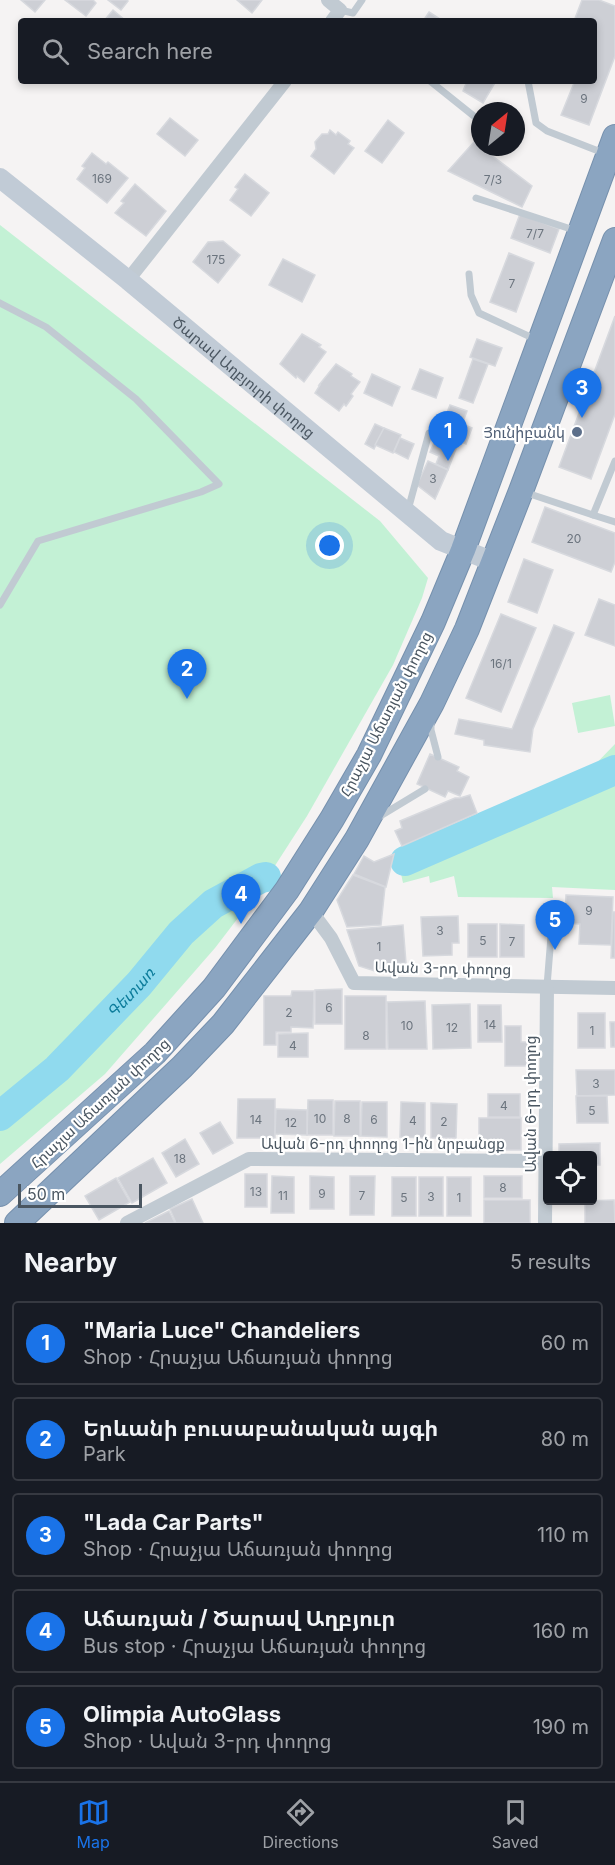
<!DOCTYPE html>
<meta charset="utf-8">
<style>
body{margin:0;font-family:Inter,"Noto Sans Armenian",sans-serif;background:#20242c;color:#f1f3f6}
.controls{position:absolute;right:18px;bottom:18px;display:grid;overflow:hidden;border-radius:6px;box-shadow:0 3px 9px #0003}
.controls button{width:54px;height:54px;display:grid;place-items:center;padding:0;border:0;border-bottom:2px solid #363941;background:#171b24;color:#f1f3f6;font:30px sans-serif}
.compass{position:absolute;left:471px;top:102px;width:54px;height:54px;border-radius:50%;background:#171b24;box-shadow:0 3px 9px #0003;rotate:30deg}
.scale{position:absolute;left:18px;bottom:15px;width:124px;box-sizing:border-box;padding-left:6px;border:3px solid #4a5661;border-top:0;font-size:16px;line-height:21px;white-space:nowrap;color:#4a5661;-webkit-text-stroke:4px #fff;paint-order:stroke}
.you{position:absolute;left:330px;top:546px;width:21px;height:21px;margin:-15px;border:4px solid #fff;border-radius:50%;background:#1a73e8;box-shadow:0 0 0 9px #1a73e833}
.badge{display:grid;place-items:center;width:39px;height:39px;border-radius:50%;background:#1a73e8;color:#fff;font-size:20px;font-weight:700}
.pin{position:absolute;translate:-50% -50px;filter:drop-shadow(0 2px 3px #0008)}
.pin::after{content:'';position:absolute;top:32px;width:21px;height:18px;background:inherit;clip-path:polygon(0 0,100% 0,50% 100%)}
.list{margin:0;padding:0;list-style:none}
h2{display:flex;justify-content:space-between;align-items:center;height:78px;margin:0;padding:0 24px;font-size:26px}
h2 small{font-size:20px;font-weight:400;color:#9ea1a6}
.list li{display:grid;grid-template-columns:39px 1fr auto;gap:18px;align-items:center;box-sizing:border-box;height:84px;margin:0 12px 12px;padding:0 12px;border:2px solid #363941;border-radius:6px}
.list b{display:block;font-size:22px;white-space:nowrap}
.list p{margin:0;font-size:20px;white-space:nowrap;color:#9ea1a6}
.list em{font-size:20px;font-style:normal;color:#9ea1a6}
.icon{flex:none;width:33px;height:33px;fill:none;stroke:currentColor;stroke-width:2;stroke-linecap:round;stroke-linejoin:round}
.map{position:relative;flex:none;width:615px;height:1223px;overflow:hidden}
.search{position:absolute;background:#171b24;box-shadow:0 3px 9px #0003;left:18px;right:18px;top:18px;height:66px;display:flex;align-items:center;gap:15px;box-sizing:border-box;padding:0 21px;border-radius:6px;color:#9ea1a6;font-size:22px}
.sheet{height:558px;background:#171b24}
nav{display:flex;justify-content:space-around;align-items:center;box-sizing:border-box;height:84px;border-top:2px solid #363941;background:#171b24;font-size:16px;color:#9ea1a6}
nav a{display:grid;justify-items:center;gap:3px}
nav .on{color:#1a73e8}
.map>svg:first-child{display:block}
.green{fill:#c3f1d5}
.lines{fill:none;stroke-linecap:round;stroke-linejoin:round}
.river{stroke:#90daee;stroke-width:30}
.building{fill:#cdcfd5;stroke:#d7d9de;stroke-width:1.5}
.highway-casing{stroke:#7690ad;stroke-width:26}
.lane{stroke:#c1cad2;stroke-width:7}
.street{stroke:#c1cad2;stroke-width:14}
.secondary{stroke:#c1cbd6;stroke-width:20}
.highway{stroke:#8ba5c1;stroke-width:24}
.service-dot{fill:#5c6f8a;stroke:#fff;stroke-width:2}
.labels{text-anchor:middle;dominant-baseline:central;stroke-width:4.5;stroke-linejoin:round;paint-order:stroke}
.number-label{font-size:12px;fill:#6b747e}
.street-label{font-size:15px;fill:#4a5661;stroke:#fff}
.service-label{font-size:15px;fill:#4e5e75;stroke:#fff;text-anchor:end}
.water-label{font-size:16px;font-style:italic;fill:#0c7c9b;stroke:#fff}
</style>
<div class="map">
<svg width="615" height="1223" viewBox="0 0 615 1223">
<rect width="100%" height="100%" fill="#f5f3f3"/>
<g class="green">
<polygon points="0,225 380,521 428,578 422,598 393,665 307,816 258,892 215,948 105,1074 0,1164"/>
<polygon points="610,695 615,726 578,733 572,703"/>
<polygon points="615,744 615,890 552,887 553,898 458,897 454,876 430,883 429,876 403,883 397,855 585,775"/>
</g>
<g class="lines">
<g class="river">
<polyline points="405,861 615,770"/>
<path id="s1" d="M0 1116 57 1069 139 984 181 933 213 904 261 878 266 877"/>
</g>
</g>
<g class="building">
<polygon points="21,0 45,0 35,12"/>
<polygon points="65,0 93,0 96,3 86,16"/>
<polygon points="108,0 127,0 128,1 121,10"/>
<polygon points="237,0 262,0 252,13"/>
<polygon points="582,0 599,0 615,6 615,56 589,125 561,115 574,83 569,81 594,81 594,21 574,21"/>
<polygon points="113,10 126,21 104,21"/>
<polygon points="429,12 443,21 423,21"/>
<polygon points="467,81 496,81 483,103 463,91"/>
<polygon points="170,118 198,140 185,156 157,134"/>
<polygon points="388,120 404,133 382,163 365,151"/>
<polygon points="330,130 336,135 338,132 350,141 348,144 354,148 334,174 311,156 316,149 315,142 322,134 328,134"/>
<polygon points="474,142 532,186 522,207 448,171"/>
<polygon points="92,153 106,164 108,162 128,178 107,203 77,179 85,168 82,166"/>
<polygon points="245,174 269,193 251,216 230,200 238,189 235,187"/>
<polygon points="135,184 166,211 146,236 115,213 124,203 121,201"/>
<polygon points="520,214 559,229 550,253 511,238"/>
<polygon points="223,241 240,255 218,283 193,262 208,242"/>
<polygon points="509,253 534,263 516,312 490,302"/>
<polygon points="283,259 315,275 302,302 269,285"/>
<polygon points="615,316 615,414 591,479 559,467"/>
<polygon points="302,334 321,345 319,347 326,352 304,382 297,376 296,378 280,364"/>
<polygon points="477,339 502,348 495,366 470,357"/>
<polygon points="473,359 488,364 473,403 459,398"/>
<polygon points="336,364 352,374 351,376 360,382 351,394 353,396 346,406 344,404 339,411 315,393 320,385 319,385"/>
<polygon points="420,369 443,378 436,398 412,389"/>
<polygon points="372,374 400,387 392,406 364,393"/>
<polygon points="450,405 467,411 463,422 446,415"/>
<polygon points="445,417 472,428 466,444 459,441 448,470 436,464 439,456 430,452"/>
<polygon points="375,424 384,428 374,449 365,444"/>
<polygon points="384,428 401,435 393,453 375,445"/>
<polygon points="400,438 414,444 408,459 394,452"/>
<polygon points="428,461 448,470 435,499 417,485"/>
<polygon points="545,507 615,533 615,562 611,572 532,542"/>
<polygon points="524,559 553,570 537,613 508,602"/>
<polygon points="599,599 615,605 615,646 585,635"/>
<polygon points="501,614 536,628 501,712 466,698"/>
<polygon points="554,625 574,633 533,729 530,752 484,745 484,740 455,734 459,719 512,729"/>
<polygon points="430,754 459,767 457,771 469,777 460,796 448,791 445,797 417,784"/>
<polygon points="470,795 477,813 402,846 395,831 402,828 400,821 455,798 460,798"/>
<polygon points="394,854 386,887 354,874 364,856 374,862"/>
<polygon points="353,875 385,887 381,925 347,927 337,900"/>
<polygon points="566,895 613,897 611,945 579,944 580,924 565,923"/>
<polygon points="613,912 615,912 615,958 611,958"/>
<polygon points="458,916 459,943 452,943 452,955 423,956 421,917"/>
<rect x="468" y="924" width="29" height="33"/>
<polygon points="500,924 524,925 524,957 500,957"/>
<polygon points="403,925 406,963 390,964 393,972 378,972 359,966 347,930"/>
<polygon points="342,989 342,1024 315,1024 315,990"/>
<polygon points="292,991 314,991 313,1028 291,1027 291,1032 276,1032 276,1045 264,1045 264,996 291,996"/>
<rect x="345" y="996" width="41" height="53"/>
<polygon points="425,1001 427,1049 388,1049 387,1002"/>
<polygon points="470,1004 471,1048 433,1049 432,1005"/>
<polygon points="478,1005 501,1005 502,1042 478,1042"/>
<rect x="578" y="1013" width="27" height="35"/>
<polygon points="610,1022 615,1022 615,1047 611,1047"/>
<polygon points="505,1026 521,1026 521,1042 535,1042 535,1066 505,1066"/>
<polygon points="308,1033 308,1057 278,1057 278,1034"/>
<polygon points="576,1070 615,1070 615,1095 577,1096"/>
<rect x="488" y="1094" width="32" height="23"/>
<polygon points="576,1096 607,1096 608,1123 577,1123"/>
<polygon points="238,1099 275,1099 275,1138 237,1138"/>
<polygon points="308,1100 333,1100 333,1135 307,1135"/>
<polygon points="335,1101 360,1101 360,1136 334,1136"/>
<polygon points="362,1102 387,1102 387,1137 361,1136"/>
<polygon points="401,1102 425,1103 425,1138 400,1137"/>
<polygon points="431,1103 457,1104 456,1138 431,1138"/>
<polygon points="276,1109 307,1110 307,1135 275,1134"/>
<rect x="479" y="1118" width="42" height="32"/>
<polygon points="220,1122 233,1143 213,1154 200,1133"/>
<polygon points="185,1139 199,1164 176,1177 162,1153"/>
<polygon points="600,1143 600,1165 592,1165 592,1156 559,1156 559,1144"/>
<polygon points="153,1158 167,1183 132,1203 118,1178"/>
<rect x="245" y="1174" width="22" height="33"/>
<polygon points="272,1176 294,1177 294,1213 271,1213"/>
<polygon points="310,1176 334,1177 334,1209 310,1209"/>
<polygon points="350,1176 375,1176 374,1215 350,1215"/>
<rect x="484" y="1176" width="38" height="22"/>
<rect x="392" y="1177" width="24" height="39"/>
<rect x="419" y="1177" width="24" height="39"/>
<rect x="447" y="1177" width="24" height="39"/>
<polygon points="116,1178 130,1202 99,1220 85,1196"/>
<polygon points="192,1199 203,1223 176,1223 170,1209"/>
<rect x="484" y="1200" width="46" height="23"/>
<polygon points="614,1200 615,1223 585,1223 585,1201"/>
<polygon points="169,1211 175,1223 145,1223"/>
</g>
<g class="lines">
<defs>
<g id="highway">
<polyline points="0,1194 155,1053 214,988 287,890 332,819 369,755 433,622 463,550 615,137"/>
<polyline points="17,1223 182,1067 223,1024 311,911 357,839 432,703 467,629 521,491 615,240"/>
</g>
</defs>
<use href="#highway" class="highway-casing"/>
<g class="lane">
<polyline points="340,10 353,13 362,0"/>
<polyline points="430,81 480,121"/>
<polyline points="528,81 536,123 547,131 606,154"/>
<polyline points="476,198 577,231"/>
<polyline points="469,274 471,295 479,313 537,340"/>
<polyline points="0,303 46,327 136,399 219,484 201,492 38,541 0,605"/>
<polyline points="524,492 593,515 615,461"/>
<polyline points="408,510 429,433"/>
<polyline points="593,515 615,522"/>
<polyline points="431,722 431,730 438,757"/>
<polyline points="377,818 425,789"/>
<polyline points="547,986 552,924"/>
</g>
<g class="street">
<polyline points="328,0 340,10 332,21"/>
<polyline points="128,280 285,81"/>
<polyline points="311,911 331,938 354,983 615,988"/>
<polyline points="127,1223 249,1159 546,1161"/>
<polyline points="545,1223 547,986"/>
</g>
<path class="secondary" id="s2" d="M0 178 128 280 441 541 494 562"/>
<use href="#highway" class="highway"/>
</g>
<circle class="service-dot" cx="577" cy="432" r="6"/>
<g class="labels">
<g class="number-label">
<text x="584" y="98">9</text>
<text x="102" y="178">169</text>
<text x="493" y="179">7/3</text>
<text x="535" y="233">7/7</text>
<text x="216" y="259">175</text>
<text x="512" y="283">7</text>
<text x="433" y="478">3</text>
<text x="574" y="538">20</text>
<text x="501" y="663">16/1</text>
<text x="589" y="910">9</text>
<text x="440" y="930">3</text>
<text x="483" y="940">5</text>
<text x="512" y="941">7</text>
<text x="379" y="946">1</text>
<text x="329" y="1007">6</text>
<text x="289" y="1012">2</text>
<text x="490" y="1024">14</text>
<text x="407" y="1025">10</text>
<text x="452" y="1027">12</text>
<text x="592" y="1030">1</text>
<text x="366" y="1035">8</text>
<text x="293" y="1045">4</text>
<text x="596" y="1083">3</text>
<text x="504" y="1105">4</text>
<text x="592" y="1110">5</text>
<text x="320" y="1118">10</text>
<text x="347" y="1118">8</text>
<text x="256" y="1119">14</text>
<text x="374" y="1119">6</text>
<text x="413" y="1120">4</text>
<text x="444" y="1121">2</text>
<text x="291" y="1122">12</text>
<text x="180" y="1158">18</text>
<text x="503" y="1187">8</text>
<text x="256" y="1191">13</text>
<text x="322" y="1193">9</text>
<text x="283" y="1195">11</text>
<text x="362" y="1195">7</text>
<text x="431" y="1196">3</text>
<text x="404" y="1197">5</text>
<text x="459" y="1197">1</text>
</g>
<g class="street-label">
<text stroke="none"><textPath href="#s2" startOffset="315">Ծարավ Աղբյուրի փողոց</textPath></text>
<text transform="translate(386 714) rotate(-63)">Հրաչյա Աճառյան փողոց</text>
<text transform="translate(443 968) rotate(1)">Ավան 3-րդ փողոց</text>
<text transform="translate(100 1103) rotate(-43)">Հրաչյա Աճառյան փողոց</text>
<text transform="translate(530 1104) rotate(-90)">Ավան 6-րդ փողոց</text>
<text x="383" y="1143">Ավան 6-րդ փողոց 1-ին նրբանցք</text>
</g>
<g class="service-label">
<text x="565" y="432">Յունիբանկ</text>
</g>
<g class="water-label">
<text stroke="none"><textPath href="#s1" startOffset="180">Գետառ</textPath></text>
</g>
</g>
</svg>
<div class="controls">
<button><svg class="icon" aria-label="locate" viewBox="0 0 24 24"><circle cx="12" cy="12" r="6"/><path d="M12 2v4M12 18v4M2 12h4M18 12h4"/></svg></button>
</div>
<svg class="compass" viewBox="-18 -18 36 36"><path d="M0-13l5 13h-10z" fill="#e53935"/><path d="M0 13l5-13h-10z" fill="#9ea1a6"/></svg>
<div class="scale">50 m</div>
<div class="you"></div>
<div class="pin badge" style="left:448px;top:461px">1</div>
<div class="pin badge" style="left:187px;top:699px">2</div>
<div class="pin badge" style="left:582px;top:418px">3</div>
<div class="pin badge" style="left:241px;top:924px">4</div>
<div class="pin badge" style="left:555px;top:950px">5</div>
<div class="search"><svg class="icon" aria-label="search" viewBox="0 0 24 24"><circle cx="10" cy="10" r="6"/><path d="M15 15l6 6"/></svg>Search here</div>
</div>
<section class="sheet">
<h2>Nearby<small>5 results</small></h2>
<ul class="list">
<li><span class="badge">1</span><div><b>&quot;Maria Luce&quot; Chandeliers</b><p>Shop · Հրաչյա Աճառյան փողոց</p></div><em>60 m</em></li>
<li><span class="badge">2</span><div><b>Երևանի բուսաբանական այգի</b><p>Park</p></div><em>80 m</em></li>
<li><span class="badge">3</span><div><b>&quot;Lada Car Parts&quot;</b><p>Shop · Հրաչյա Աճառյան փողոց</p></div><em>110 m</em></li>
<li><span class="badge">4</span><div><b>Աճառյան / Ծարավ Աղբյուր</b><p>Bus stop · Հրաչյա Աճառյան փողոց</p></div><em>160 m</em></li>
<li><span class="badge">5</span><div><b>Olimpia AutoGlass</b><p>Shop · Ավան 3-րդ փողոց</p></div><em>190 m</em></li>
</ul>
</section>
<nav>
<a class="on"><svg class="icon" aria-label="map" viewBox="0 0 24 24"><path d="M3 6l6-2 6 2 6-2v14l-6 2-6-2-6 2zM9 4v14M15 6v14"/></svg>Map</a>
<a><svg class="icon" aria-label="directions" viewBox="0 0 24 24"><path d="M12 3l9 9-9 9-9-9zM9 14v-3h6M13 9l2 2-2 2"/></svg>Directions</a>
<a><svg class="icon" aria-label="saved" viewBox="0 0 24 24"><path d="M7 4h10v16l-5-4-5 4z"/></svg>Saved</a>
</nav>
